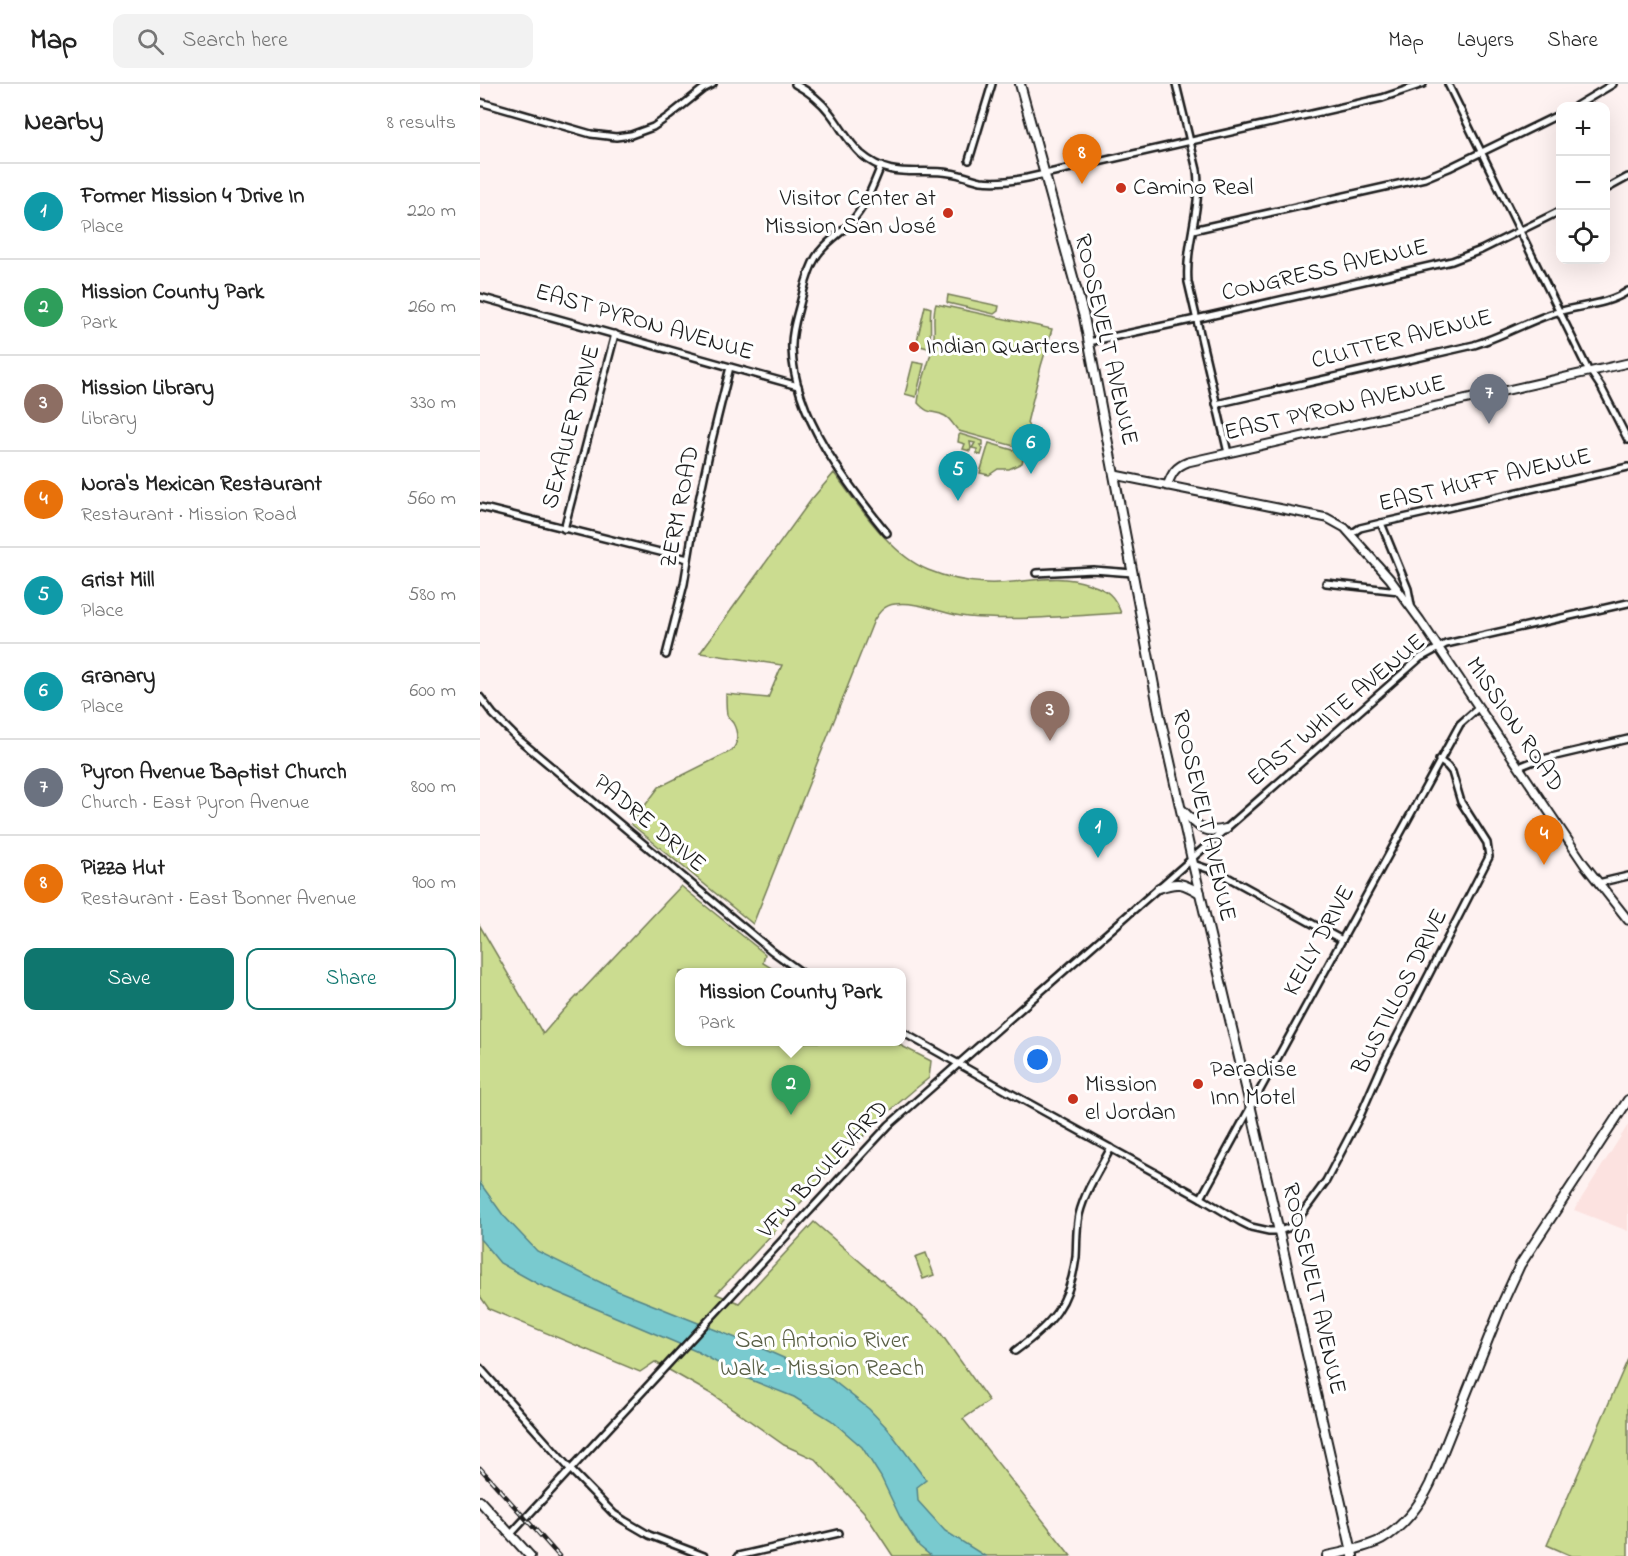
<!DOCTYPE html>
<meta charset="utf-8">
<style>
body{margin:0;font-family:"Indie Flower",sans-serif;background:#f2f2f2;color:#222}
.controls{position:absolute;right:18px;top:18px;display:grid;overflow:hidden;border-radius:12px;box-shadow:0 6px 24px #0002}
.controls button{width:54px;height:54px;display:grid;place-items:center;padding:0;border:0;border-bottom:2px solid #e0e0e0;background:#fff;color:#222;font:30px sans-serif}
.you{position:absolute;left:558px;top:976px;width:21px;height:21px;margin:-15px;border:4px solid #fff;border-radius:50%;background:#1a73e8;box-shadow:0 0 0 9px #1a73e833}
.badge{display:grid;place-items:center;width:39px;height:39px;border-radius:50%;background:#0f766e;color:#fff;font-size:20px;font-weight:700}
.pin{position:absolute;translate:-50% -50px;filter:drop-shadow(0 2px 3px #0008)}
.pin::after{content:'';position:absolute;top:32px;width:21px;height:18px;background:inherit;clip-path:polygon(0 0,100% 0,50% 100%)}
.popup{position:absolute;left:195px;top:884px;width:231px;height:78px;box-sizing:border-box;display:grid;place-content:center;border-radius:12px;background:#fff;filter:drop-shadow(0 2px 4px #0005);font-size:20px;white-space:nowrap;color:#767676}
.popup b{font-size:22px;color:#222}
.popup::after{content:'';position:absolute;left:50%;top:100%;margin-left:-12px;border:12px solid transparent;border-top-color:#fff}
.list{margin:0;padding:0;list-style:none}
h2{display:flex;justify-content:space-between;align-items:center;height:78px;margin:0;padding:0 24px;font-size:26px}
h2 small{font-size:20px;font-weight:400;color:#767676}
.list li{display:grid;grid-template-columns:39px 1fr auto;gap:18px;align-items:center;box-sizing:border-box;height:96px;padding:0 24px;border-top:2px solid #e0e0e0}
.list b{display:block;font-size:22px;white-space:nowrap}
.list p{margin:0;font-size:20px;white-space:nowrap;color:#767676}
.list em{font-size:20px;font-style:normal;color:#767676}
.actions{display:flex;gap:12px;padding:18px 24px}
.actions a{flex:1;padding:14px 0;border:2px solid #0f766e;border-radius:12px;text-align:center;font-size:21px;color:#0f766e}
.actions .main{background:#0f766e;color:#fff}
.icon{flex:none;width:33px;height:33px;fill:none;stroke:currentColor;stroke-width:2;stroke-linecap:round;stroke-linejoin:round}
.map{position:relative;flex:none;width:1148px;height:1472px;overflow:hidden}
header{display:flex;align-items:center;gap:36px;box-sizing:border-box;height:84px;padding:0 30px;background:#fff;border-bottom:2px solid #e0e0e0}
header strong{font-size:28px}
nav{display:flex;gap:33px;margin-inline-start:auto;font-size:21px}
.search{width:420px;height:54px;background:#f2f2f2;display:flex;align-items:center;gap:15px;box-sizing:border-box;padding:0 21px;border-radius:12px;color:#767676;font-size:22px}
main{display:flex}
aside{flex:1;background:#fff}
.map>svg:first-child{display:block}
.built{fill:#fce2e0}
.green{fill:#cbdc90;stroke:#747c56;stroke-width:1.5}
.water{fill:#79cacf;stroke:#548487;stroke-width:1.5}
.lines{fill:none;stroke-linecap:round;stroke-linejoin:round}
.minor-casing{stroke:#1c1c1c;stroke-width:10}
.tertiary-casing{stroke:#1c1c1c;stroke-width:11}
.secondary-casing{stroke:#1c1c1c;stroke-width:12}
.minor{stroke:#fff;stroke-width:5}
.tertiary{stroke:#fff;stroke-width:7}
.secondary{stroke:#fff;stroke-width:8}
.rail-casing{stroke:#1c1c1c;stroke-width:4.5}
.rail{stroke:#fff;stroke-width:2;stroke-dasharray:7;stroke-linecap:butt}
.poi-dot{fill:#c8321e;stroke:#fff;stroke-width:2}
.labels{text-anchor:middle;dominant-baseline:central;stroke-width:6;stroke-linejoin:round;paint-order:stroke}
.poi-label{font-size:24px;fill:#1c1c1c;stroke:#fff;text-anchor:start}
.street-label{font-size:24px;fill:#1c1c1c;stroke:#fff}
.park-label{font-size:24px;fill:#595f45;stroke:#fff}
</style>
<header>
<strong>Map</strong>
<div class="search"><svg class="icon" aria-label="search" viewBox="0 0 24 24"><circle cx="10" cy="10" r="6"/><path d="M15 15l6 6"/></svg>Search here</div>
<nav><a>Map</a><a>Layers</a><a>Share</a></nav>
</header>
<main>
<aside>
<h2>Nearby<small>8 results</small></h2>
<ul class="list">
<li><span class="badge" style="background:#0f9aa8">1</span><div><b>Former Mission 4 Drive In</b><p>Place</p></div><em>220 m</em></li>
<li><span class="badge" style="background:#2e9e5b">2</span><div><b>Mission County Park</b><p>Park</p></div><em>260 m</em></li>
<li><span class="badge" style="background:#8d6e63">3</span><div><b>Mission Library</b><p>Library</p></div><em>330 m</em></li>
<li><span class="badge" style="background:#e8710a">4</span><div><b>Nora's Mexican Restaurant</b><p>Restaurant · Mission Road</p></div><em>560 m</em></li>
<li><span class="badge" style="background:#0f9aa8">5</span><div><b>Grist Mill</b><p>Place</p></div><em>580 m</em></li>
<li><span class="badge" style="background:#0f9aa8">6</span><div><b>Granary</b><p>Place</p></div><em>600 m</em></li>
<li><span class="badge" style="background:#6b7280">7</span><div><b>Pyron Avenue Baptist Church</b><p>Church · East Pyron Avenue</p></div><em>800 m</em></li>
<li><span class="badge" style="background:#e8710a">8</span><div><b>Pizza Hut</b><p>Restaurant · East Bonner Avenue</p></div><em>900 m</em></li>
</ul>
<div class="actions"><a class="main">Save</a><a>Share</a></div>
</aside>
<div class="map">
<svg width="1148" height="1472" viewBox="0 0 1148 1472">
<rect width="100%" height="100%" fill="#fef2f1"/>
<filter id="ink" filterUnits="userSpaceOnUse"><feTurbulence type="fractalNoise" baseFrequency=".0167" numOctaves="2"/><feDisplacementMap in="SourceGraphic" scale="12" xChannelSelector="R" yChannelSelector="G"/><feConvolveMatrix kernelMatrix="1 2 1 2 8 2 1 2 1" color-interpolation-filters="sRGB"/></filter>
<g filter="url(#ink)">
<polygon class="built" points="1148,1041 1148,1147 1094,1126"/>
<g class="green">
<polygon points="468,211 519,222 518,227 514,230 468,219 467,218"/>
<path d="M456 220 572 245 568 259 561 282 547 339 550 345 545 365 479 347C474 343 471 335 465 332 453 325 451 333 438 319 440 296 452 276 454 253 455 242 452 231 456 220Z"/>
<path d="M445 222 451 224C449 238 453 252 448 264L436 261Z"/>
<polygon points="433,278 444,280 436,313 425,310"/>
<polygon points="480,350 503,357 503,361 500,361 503,365 501,371 497,370 497,365 492,364 495,359 490,358 491,364 490,367 483,365 485,360 478,358 479,351"/>
<polygon points="509,359 543,369 544,371 542,379 529,385 518,385 509,391 500,389"/>
<path d="M354 389C378 420 410 471 448 486 465 493 487 498 506 499 543 501 573 487 609 500 628 506 634 511 641 529 590 532 539 537 488 533 464 531 440 517 415 520 405 521 400 527 394 536L273 840 151 740 179 703 251 667C259 660 258 648 253 639 250 635 249 635 247 631 246 624 246 616 246 610L288 614 302 581 220 569 331 416Z"/>
<path d="M201 802 285 870 283 879 298 888H200V958H414L451 977 449 994C403 1029 363 1073 324 1115 295 1147 266 1179 236 1210L259 1219 334 1138 457 1244 509 1317 483 1335 591 1472H413L384 1428 335 1375 304 1361 233 1311 175 1278 160 1288 9 1225 0 1212V842L63 950 81 929Z"/>
<polygon points="446,1169 454,1191 443,1195 435,1173"/>
<polygon points="1148,1275 1148,1472 1092,1472 1067,1461"/>
</g>
<polygon class="water" points="0,1099 23,1131 57,1167 138,1207 281,1264 351,1295 389,1325 408,1345 446,1396 437,1403 438,1417 465,1447 505,1472 451,1472 439,1462 420,1433 401,1393 382,1363 351,1336 314,1313 261,1292 218,1268 58,1200 20,1179 0,1155"/>
<g class="lines">
<defs>
<g id="minor">
<path d="M315 0C328 7 341 17 350 29 361 43 368 58 381 70 411 96 436 84 470 89 480 90 491 95 501 97 517 99 532 97 547 94L902 14 943 0"/>
<path d="M696 0 717 86C722 124 705 160 708 198L748 369"/>
<polyline points="968,0 1109,288"/>
<polyline points="0,18 111,50 136,53 151,51 173,43 189,32 223,5 233,0"/>
<polyline points="1096,22 1133,0"/>
<polyline points="489,76 512,0"/>
<path d="M401 82C393 101 386 122 371 138 360 151 345 158 336 173 328 186 325 201 321 216 317 232 311 249 312 265 314 332 366 399 407 449"/>
<polyline points="1126,105 1148,93"/>
<polyline points="713,146 945,94 969,84 1080,30"/>
<polyline points="0,213 318,302"/>
<polyline points="609,258 716,235 972,177 1001,166 1080,127"/>
<polyline points="1111,288 1121,303 1148,356"/>
<path d="M736 320 994 261C1020 253 1043 240 1068 231 1094 221 1124 223 1148 207"/>
<polyline points="0,423 208,475"/>
<polyline points="901,439 928,505 931,521"/>
<polyline points="84,445 135,250"/>
<polyline points="871,450 880,444 901,439 1148,383"/>
<polyline points="556,489 613,486 653,489"/>
<polyline points="846,499 919,507"/>
<polyline points="186,571 204,500 214,440 231,360 250,283"/>
<polyline points="0,613 13,630 37,654 292,867 321,888"/>
<polyline points="1039,683 1054,677 1148,655"/>
<polyline points="713,780 740,789 862,856"/>
<polyline points="1118,799 1148,792"/>
<polyline points="422,948 534,1011 721,1114 761,1138 771,1143 789,1147 799,1147 808,1144 816,1138 846,1097 880,1032 902,982 1009,773 1007,759 981,718 972,688 967,682 959,676"/>
<polyline points="721,1114 980,640 998,624"/>
<path d="M535 1267C572 1240 590 1220 596 1173 597 1158 596 1146 599 1131 605 1107 619 1086 631 1064"/>
<polyline points="0,1284 90,1385 134,1430 145,1437 169,1451 224,1472"/>
<polyline points="30,1451 409,1041 940,574 966,560 1148,519"/>
<polyline points="258,1472 359,1449"/>
</g>
<g id="tertiary">
<polyline points="635,391 847,434 865,444 910,495 940,536 1104,780 1148,836"/>
<path d="M687 402C692 389 695 383 708 378L1148 279"/>
</g>
<g id="secondary">
<polyline points="540,0 604,233 680,633 713,780 766,1003 873,1472"/>
<path d="M702 726C718 741 722 751 746 745"/>
<path d="M679 804C698 797 703 799 720 809"/>
<polyline points="0,1417 50,1472"/>
<path d="M847 1472C865 1468 885 1464 901 1456 922 1444 940 1421 950 1400L1023 1218 1040 1181 1148 1016"/>
</g>
</defs>
<use href="#minor" class="minor-casing"/>
<use href="#tertiary" class="tertiary-casing"/>
<use href="#secondary" class="secondary-casing"/>
<use href="#minor" class="minor"/>
<use href="#tertiary" class="tertiary"/>
<use href="#secondary" class="secondary"/>
<defs>
<polyline id="rail" points="0,1384 79,1472"/>
</defs>
<use href="#rail" class="rail-casing"/>
<use href="#rail" class="rail"/>
</g>
</g>
<g class="poi-dot">
<circle cx="641" cy="104" r="6"/>
<circle cx="468" cy="129" r="6"/>
<circle cx="434" cy="263" r="6"/>
<circle cx="718" cy="1000" r="6"/>
<circle cx="593" cy="1015" r="6"/>
</g>
<g class="labels">
<g class="poi-label">
<text x="653" y="104">Camino Real</text>
<text x="456" y="115" text-anchor="end">Visitor Center at<tspan x="456" dy="28">Mission San José</tspan></text>
<text x="446" y="263">Indian Quarters</text>
<text x="730" y="986">Paradise<tspan x="730" dy="28">Inn Motel</tspan></text>
<text x="605" y="1001">Mission<tspan x="605" dy="28">el Jordan</tspan></text>
</g>
<g class="street-label">
<text transform="translate(845 187) rotate(-13)">CONGRESS AVENUE</text>
<text transform="translate(164 239) rotate(16)">EAST PYRON AVENUE</text>
<text transform="translate(625 256) rotate(77)">ROOSEVELT AVENUE</text>
<text transform="translate(922 256) rotate(-14)">CLUTTER AVENUE</text>
<text transform="translate(855 325) rotate(-13)">EAST PYRON AVENUE</text>
<text transform="translate(92 343) rotate(-75)">SEXAUER DRIVE</text>
<text transform="translate(1005 397) rotate(-13)">EAST HUFF AVENUE</text>
<text transform="translate(201 423) rotate(-79)">ZERM ROAD</text>
<text transform="translate(857 627) rotate(-40)">EAST WHITE AVENUE</text>
<text transform="translate(1034 641) rotate(56)">MISSION ROAD</text>
<text transform="translate(723 732) rotate(77)">ROOSEVELT AVENUE</text>
<text transform="translate(169 740) rotate(40)">PADRE DRIVE</text>
<text transform="translate(840 857) rotate(-61)">KELLY DRIVE</text>
<text transform="translate(921 908) rotate(-63)">BUSTILLOS DRIVE</text>
<text transform="translate(344 1086) rotate(-47)">VFW BOULEVARD</text>
<text transform="translate(833 1205) rotate(77)">ROOSEVELT AVENUE</text>
</g>
<g class="park-label">
<text x="342" y="1257">San Antonio River<tspan x="342" dy="28">Walk - Mission Reach</tspan></text>
</g>
</g>
</svg>
<div class="controls">
<button>+</button>
<button>−</button>
<button><svg class="icon" aria-label="locate" viewBox="0 0 24 24"><circle cx="12" cy="12" r="6"/><path d="M12 2v4M12 18v4M2 12h4M18 12h4"/></svg></button>
</div>
<div class="you"></div>
<div class="pin badge" style="left:618px;top:774px;background:#0f9aa8">1</div>
<div class="pin badge" style="left:311px;top:1031px;background:#2e9e5b">2</div>
<div class="popup"><b>Mission County Park</b>Park</div>
<div class="pin badge" style="left:570px;top:657px;background:#8d6e63">3</div>
<div class="pin badge" style="left:1064px;top:781px;background:#e8710a">4</div>
<div class="pin badge" style="left:478px;top:417px;background:#0f9aa8">5</div>
<div class="pin badge" style="left:551px;top:390px;background:#0f9aa8">6</div>
<div class="pin badge" style="left:1009px;top:340px;background:#6b7280">7</div>
<div class="pin badge" style="left:602px;top:100px;background:#e8710a">8</div>
</div>
</main>
